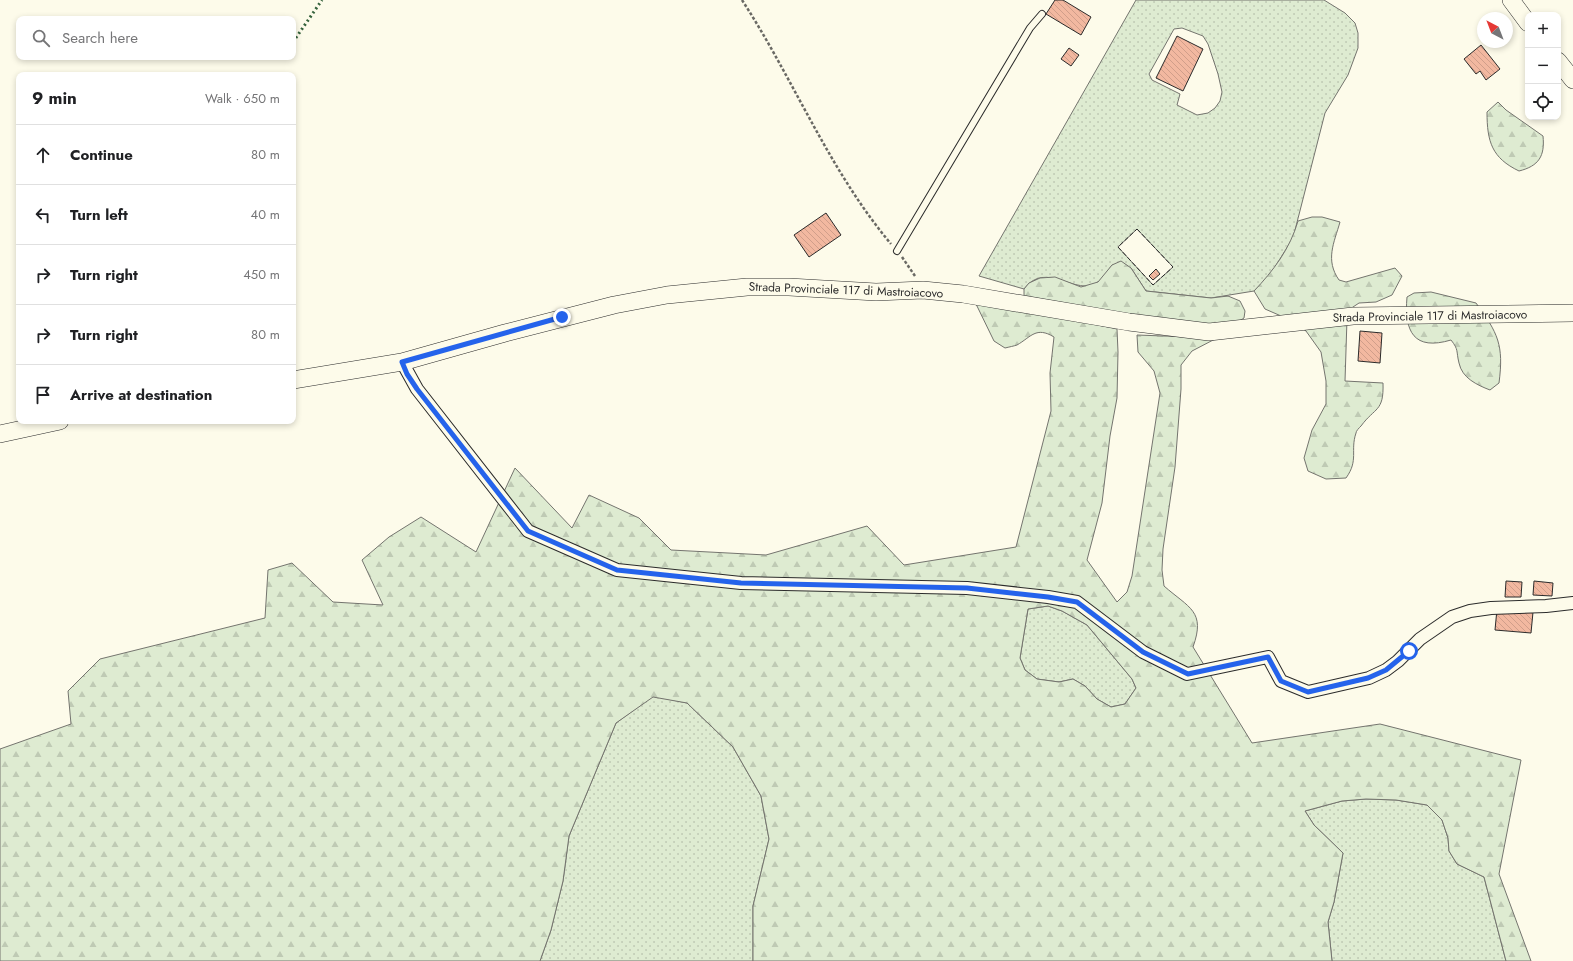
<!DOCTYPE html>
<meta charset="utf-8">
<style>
body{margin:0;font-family:Jost,sans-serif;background:#f2f2f2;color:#202124}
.controls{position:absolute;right:12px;top:12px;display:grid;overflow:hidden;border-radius:8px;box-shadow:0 2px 6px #0003}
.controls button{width:36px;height:36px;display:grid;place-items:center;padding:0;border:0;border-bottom:1px solid #e0e0e0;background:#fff;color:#202124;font:20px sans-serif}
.compass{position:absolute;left:1477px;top:12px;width:36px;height:36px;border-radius:50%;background:#fff;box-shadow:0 2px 6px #0003;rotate:318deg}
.stop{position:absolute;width:12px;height:12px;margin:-9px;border:3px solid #2563eb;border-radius:50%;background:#fff}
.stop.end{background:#2563eb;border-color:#fff;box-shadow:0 1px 4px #0008}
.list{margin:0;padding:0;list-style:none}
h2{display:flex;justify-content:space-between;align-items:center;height:52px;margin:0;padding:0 16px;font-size:17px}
h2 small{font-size:13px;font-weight:400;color:#757577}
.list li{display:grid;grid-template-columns:26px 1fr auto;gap:12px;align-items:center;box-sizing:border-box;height:60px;padding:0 16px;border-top:1px solid #e0e0e0}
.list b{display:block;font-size:15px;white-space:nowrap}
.list em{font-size:13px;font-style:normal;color:#757577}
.icon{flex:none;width:22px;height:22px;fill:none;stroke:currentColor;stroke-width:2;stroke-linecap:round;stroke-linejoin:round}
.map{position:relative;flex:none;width:1573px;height:961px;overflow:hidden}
.search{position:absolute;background:#fff;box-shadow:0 2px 6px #0003;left:16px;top:16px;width:280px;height:44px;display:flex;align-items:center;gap:10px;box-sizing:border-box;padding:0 14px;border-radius:8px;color:#757577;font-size:15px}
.panel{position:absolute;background:#fff;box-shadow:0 2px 6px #0003;left:16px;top:72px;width:280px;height:352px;border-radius:8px}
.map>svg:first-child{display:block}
.grass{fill:url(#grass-dots);stroke:#74746e;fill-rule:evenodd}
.forest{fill:url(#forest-firs);stroke:#74746e;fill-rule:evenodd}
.building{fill:url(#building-back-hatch);stroke:#2b2b2b}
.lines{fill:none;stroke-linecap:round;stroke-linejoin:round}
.lane-casing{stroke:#2b2b2b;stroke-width:8}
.street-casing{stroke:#2b2b2b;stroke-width:14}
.secondary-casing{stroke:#2b2b2b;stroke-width:18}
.path{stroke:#6a6964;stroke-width:2.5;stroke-dasharray:3 2;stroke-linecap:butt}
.lane{stroke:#fdfbea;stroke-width:6}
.street{stroke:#fdfbea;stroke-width:12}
.secondary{stroke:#fdfbea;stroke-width:17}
.hedge{stroke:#34623c;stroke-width:3;stroke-dasharray:2 3;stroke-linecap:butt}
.fence{stroke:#2b2b2b;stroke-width:1;stroke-dasharray:5 2;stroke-linecap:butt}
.route{stroke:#2563eb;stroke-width:5}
.labels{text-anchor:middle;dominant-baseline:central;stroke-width:3;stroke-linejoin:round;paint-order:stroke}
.street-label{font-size:12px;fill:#2b2b2b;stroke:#fdfbea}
</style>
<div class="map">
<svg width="1573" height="961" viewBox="0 0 1573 961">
<defs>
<pattern id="grass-dots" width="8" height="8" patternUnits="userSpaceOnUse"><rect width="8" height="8" fill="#deebd1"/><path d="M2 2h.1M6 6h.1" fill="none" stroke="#bfcab4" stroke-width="1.8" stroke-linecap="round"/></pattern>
<pattern id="forest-firs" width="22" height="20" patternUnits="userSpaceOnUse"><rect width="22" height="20" fill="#deebd1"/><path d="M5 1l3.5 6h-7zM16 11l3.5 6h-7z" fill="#bfcab4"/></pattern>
<pattern id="building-back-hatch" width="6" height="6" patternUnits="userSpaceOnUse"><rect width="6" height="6" fill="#f2b8a0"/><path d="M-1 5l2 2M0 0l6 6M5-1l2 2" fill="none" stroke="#d09e8a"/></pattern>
</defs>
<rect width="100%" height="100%" fill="#fdfbea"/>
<g class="grass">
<path d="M1136 0H1324L1345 13 1355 23 1358 33V48L1348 75 1325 113 1293 238 1270 275 1254 291 1211 298 1146 291 1131 268 1112 265C1108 270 1104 278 1098 282 1077 298 1046 259 1024 289L979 276ZM1182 28 1203 36 1208 44 1218 74 1222 92 1220 101 1215 108 1208 113 1197 115 1177 105 1180 94 1152 80 1149 74 1174 29ZM1137 229 1173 267 1153 285 1118 247Z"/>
<polygon points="1048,606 1062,611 1087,625 1132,679 1136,688 1125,704 1111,707 1097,699 1085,686 1073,679 1059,682 1037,679 1025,670 1020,658 1028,609"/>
<polygon points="653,696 687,703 733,747 761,796 769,839 753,906 753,961 540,961 551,930 563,881 569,836 616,723"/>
<polygon points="1366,799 1396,800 1427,805 1442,820 1448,838 1449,851 1457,864 1484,877 1506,961 1332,961 1328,922 1334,902 1343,853 1314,825 1305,811 1342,801"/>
</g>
<g class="forest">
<path d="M1498 102 1506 110 1543 136C1545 156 1539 166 1519 171 1492 158 1487 142 1487 112Z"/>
<path d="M1312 217H1322L1340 222C1334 243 1325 260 1339 280L1346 282 1395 268 1402 276 1392 295 1376 302 1359 303 1350 309 1288 319 1265 309 1254 291C1273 271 1290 249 1298 221Z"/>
<polygon points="1121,261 1131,268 1146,291 1211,298 1228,296 1240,301 1245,311 1244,318 1235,324 1195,326 1024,296 1024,289 1029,283 1040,278 1055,277 1081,287 1098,282 1112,265"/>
<path d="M1431 292 1476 303C1498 333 1504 345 1499 383L1490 390C1477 385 1462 378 1459 363 1456 351 1459 350 1451 340 1414 351 1404 332 1407 297L1414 293Z"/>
<path d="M976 304 1079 321 1117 329 1118 352 1117 398 1110 436 1102 503 1087 560 1117 602 1127 592 1132 576 1160 393 1154 371 1138 352 1137 335 1217 338 1192 351 1181 365V389L1175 467 1163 549 1162 570 1164 586C1189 608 1206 611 1193 647L1252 743 1380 724 1521 760 1499 874 1531 961H1506L1484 877 1457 864 1449 851 1448 838 1442 820 1427 805 1396 800 1366 799 1342 801 1305 811 1314 825 1343 853 1334 902 1328 922 1332 961H753V906L769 839 761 796 733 747 687 703 653 697 616 723 569 836 563 881 551 930 540 961H0V749L71 724 68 691 100 659 265 618 268 570 292 563 333 602 383 605 362 560 389 537 421 517 476 552 515 468 572 528 589 495 639 518 671 550 766 555 867 526 904 565 1016 547 1051 411 1050 373 1054 337C1036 326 1031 337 1017 345 1014 346 1009 347 1005 348L994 341ZM1048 606 1062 611 1087 625 1132 679 1136 688 1125 704 1111 707 1097 699 1085 686 1073 679 1059 682 1037 679 1025 670 1020 658 1028 609Z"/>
<path d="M1347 319 1345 381 1383 383C1384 412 1375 407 1361 426 1359 428 1356 431 1356 433 1350 451 1359 460 1346 478L1326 479 1308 471 1304 458 1312 430 1326 404V381L1321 352 1306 331 1296 324Z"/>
</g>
<g class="building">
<polygon points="1055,0 1063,0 1091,17 1081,35 1046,14"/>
<polygon points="1177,36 1203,49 1183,91 1156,78"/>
<polygon points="1481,45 1500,69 1486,80 1480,71 1476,74 1464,59"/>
<polygon points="1069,48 1079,55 1071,66 1061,59"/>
<polygon points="826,213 841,235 809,257 794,235"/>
<polygon points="1156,269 1160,274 1153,280 1149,276"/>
<polygon points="1360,331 1382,333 1380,363 1358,361"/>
<polygon points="1506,581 1522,582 1521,597 1505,597"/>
<polygon points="1534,581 1553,583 1552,596 1533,595"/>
<polygon points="1497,609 1533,612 1531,633 1495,630"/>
</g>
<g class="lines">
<defs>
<polyline id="lane" points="897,251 1030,28 1042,14"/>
<polyline id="street" points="402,362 417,389 528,531 617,570 741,583 967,588 1048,597 1077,602 1143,652 1187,674 1268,657 1281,681 1308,692 1369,678 1386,670 1398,661 1420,639 1452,617 1470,611 1491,608 1546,606 1573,603"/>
<g id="secondary">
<polyline points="1511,0 1528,23"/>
<polyline points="1558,61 1573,80"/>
<polyline points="293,380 402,362 505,333 614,305 667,295 747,287 789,287 876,292 923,290 963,294 1129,322 1209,332 1353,316 1573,313"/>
<polyline points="0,434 60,421"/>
</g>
</defs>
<use href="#lane" class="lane-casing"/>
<use href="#street" class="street-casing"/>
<use href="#secondary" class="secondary-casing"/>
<g class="path">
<path d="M742 0C794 80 829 170 891 244"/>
<polyline points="902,257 915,276"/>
</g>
<use href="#lane" class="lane"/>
<use href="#street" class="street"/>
<use href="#secondary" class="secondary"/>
<polyline class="hedge" points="293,42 322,0"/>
<polygon class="fence" points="1137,229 1173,267 1153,285 1118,247"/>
</g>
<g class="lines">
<polyline class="route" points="562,317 402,362 407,374 417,389 528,531 617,570 741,583 967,588 1048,597 1077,602 1143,652 1188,674 1268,657 1281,681 1308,692 1368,678 1386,670 1409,651"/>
</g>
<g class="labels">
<g class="street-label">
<text transform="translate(846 290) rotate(2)">Strada Provinciale 117 di Mastroiacovo</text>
<text transform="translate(1430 316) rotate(-1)">Strada Provinciale 117 di Mastroiacovo</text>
</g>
</g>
</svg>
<div class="controls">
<button>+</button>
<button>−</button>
<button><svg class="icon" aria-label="locate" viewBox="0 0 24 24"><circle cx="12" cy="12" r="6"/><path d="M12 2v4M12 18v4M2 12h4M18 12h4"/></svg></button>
</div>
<svg class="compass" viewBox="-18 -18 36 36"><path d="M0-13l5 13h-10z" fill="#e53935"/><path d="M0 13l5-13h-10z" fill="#757577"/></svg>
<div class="stop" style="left:1409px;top:651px"></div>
<div class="stop end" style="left:562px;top:317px"></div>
<div class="search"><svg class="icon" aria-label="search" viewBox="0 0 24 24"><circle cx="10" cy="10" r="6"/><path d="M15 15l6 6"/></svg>Search here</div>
<section class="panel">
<h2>9 min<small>Walk · 650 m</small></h2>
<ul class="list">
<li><svg class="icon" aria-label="ahead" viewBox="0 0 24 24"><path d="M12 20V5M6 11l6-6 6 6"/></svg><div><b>Continue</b></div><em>80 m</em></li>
<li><svg class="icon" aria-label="left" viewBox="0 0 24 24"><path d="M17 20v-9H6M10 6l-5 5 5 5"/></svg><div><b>Turn left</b></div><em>40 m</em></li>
<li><svg class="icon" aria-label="right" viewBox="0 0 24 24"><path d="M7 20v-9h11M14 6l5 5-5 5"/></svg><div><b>Turn right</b></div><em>450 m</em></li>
<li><svg class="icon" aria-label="right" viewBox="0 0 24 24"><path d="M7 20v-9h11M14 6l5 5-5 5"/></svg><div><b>Turn right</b></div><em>80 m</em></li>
<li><svg class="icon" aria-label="arrive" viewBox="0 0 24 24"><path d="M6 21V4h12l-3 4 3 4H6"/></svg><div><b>Arrive at destination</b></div></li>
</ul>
</section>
</div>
